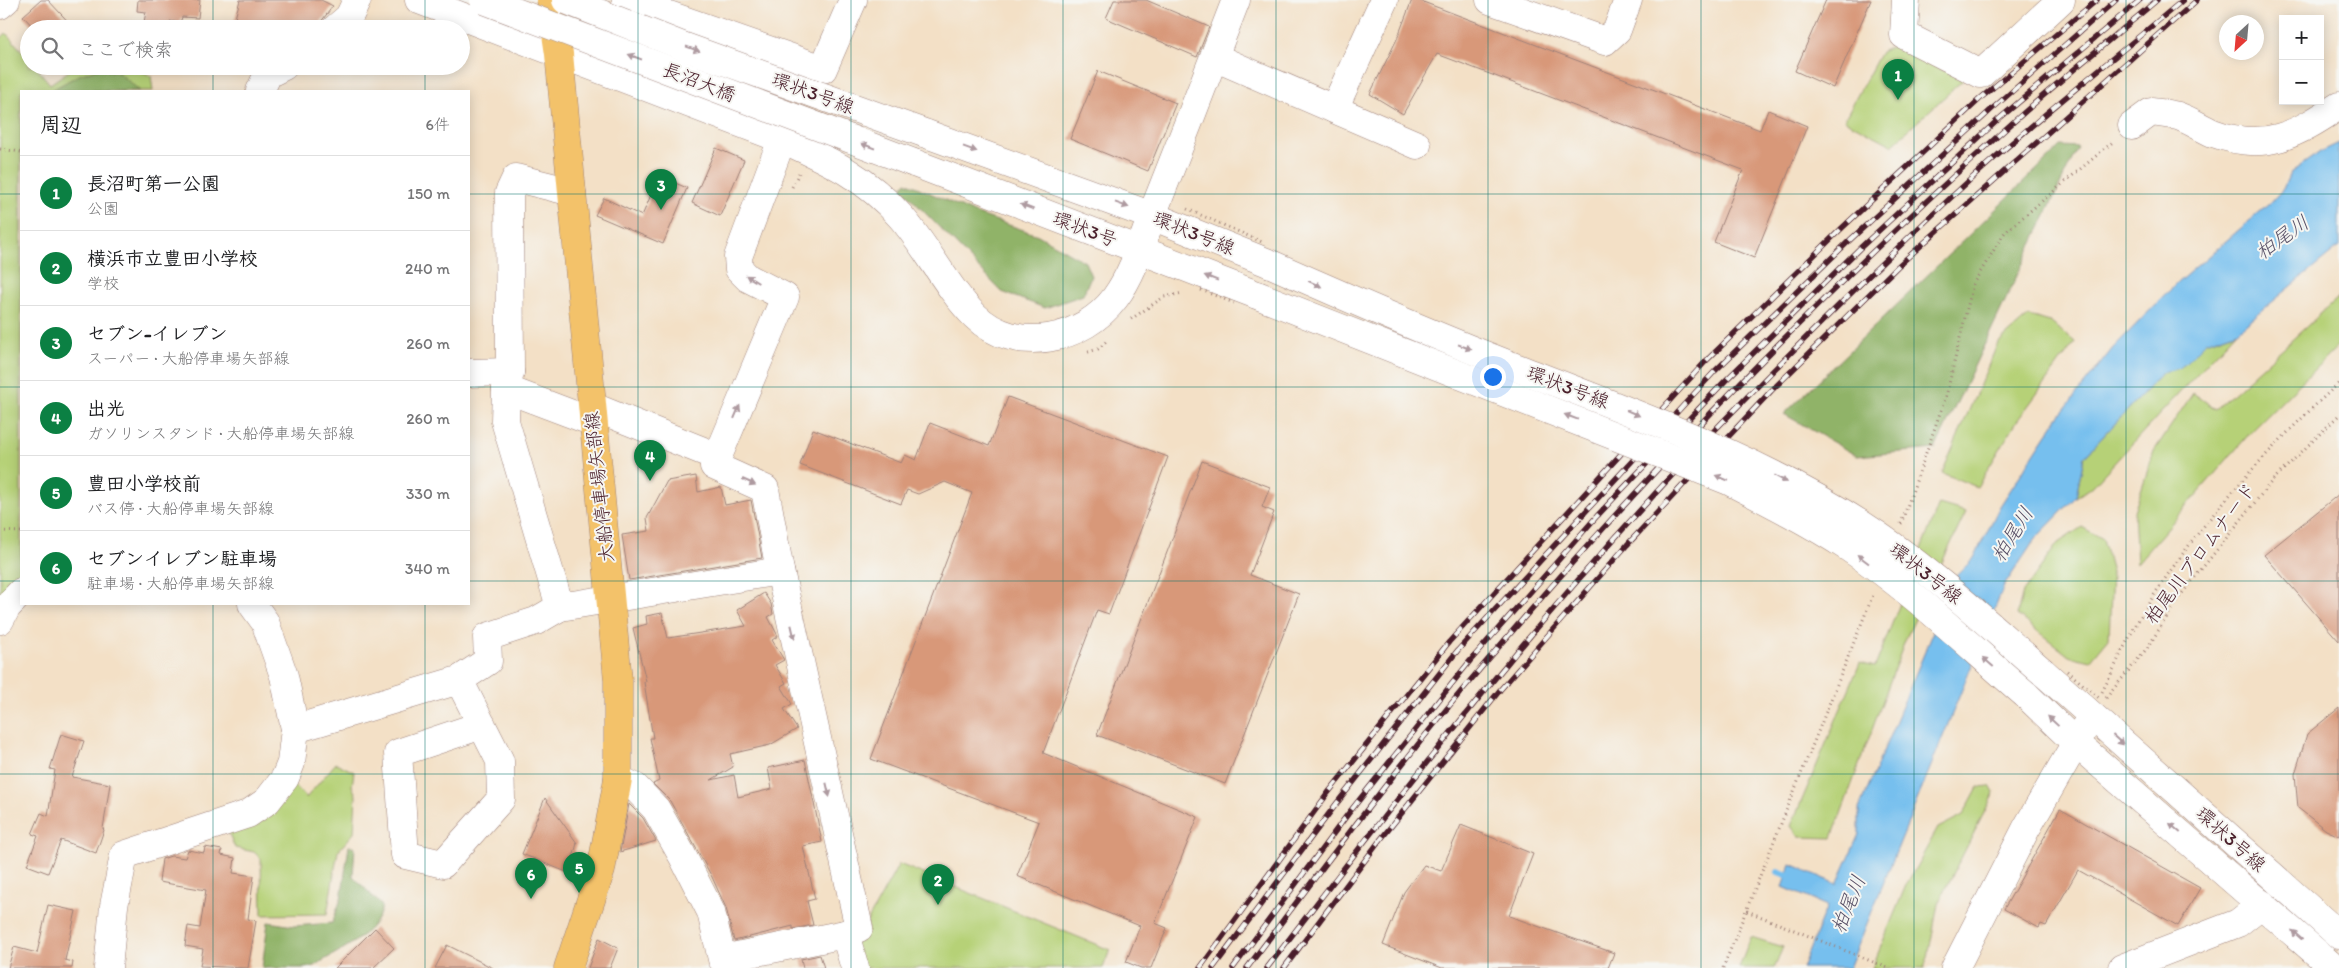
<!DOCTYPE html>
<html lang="ja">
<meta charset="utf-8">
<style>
body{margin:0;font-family:Itim,"Klee One",sans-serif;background:#f2f2f2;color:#202124}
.controls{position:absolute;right:15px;top:15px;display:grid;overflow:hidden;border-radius:0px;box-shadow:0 2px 12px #0003}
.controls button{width:45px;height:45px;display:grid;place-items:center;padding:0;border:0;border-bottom:1px solid #e0e0e0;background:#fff;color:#202124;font:25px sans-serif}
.compass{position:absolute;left:2219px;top:15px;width:45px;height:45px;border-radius:50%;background:#fff;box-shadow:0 2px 12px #0003;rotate:206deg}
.you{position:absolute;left:1492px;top:376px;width:18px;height:18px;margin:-12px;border:4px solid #fff;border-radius:50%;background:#1a73e8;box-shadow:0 0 0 8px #1a73e833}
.badge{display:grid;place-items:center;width:32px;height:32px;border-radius:50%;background:#0b8043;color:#fff;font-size:16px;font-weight:700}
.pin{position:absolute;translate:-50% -41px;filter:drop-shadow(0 1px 2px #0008)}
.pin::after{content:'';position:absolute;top:26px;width:18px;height:15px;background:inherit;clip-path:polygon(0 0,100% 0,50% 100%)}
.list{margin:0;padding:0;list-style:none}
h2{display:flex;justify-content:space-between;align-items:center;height:65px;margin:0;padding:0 20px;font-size:21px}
h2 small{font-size:16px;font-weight:400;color:#757577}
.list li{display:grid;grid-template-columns:32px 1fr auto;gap:15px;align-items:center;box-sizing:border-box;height:75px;padding:0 20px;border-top:1px solid #e0e0e0}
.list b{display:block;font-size:19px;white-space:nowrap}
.list p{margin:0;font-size:16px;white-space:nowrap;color:#757577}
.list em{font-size:16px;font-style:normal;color:#757577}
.icon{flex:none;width:28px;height:28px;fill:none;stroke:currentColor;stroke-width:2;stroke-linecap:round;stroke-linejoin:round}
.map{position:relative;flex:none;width:2339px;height:968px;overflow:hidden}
.search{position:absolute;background:#fff;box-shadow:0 2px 12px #0003;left:20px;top:20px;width:450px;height:55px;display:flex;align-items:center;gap:12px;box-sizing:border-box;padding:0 18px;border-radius:28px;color:#757577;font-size:19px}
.panel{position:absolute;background:#fff;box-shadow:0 2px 12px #0003;left:20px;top:90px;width:450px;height:515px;border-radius:0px}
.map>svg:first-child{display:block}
.green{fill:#b6d177;stroke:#807851}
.forest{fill:#90b368;stroke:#6d694a}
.water{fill:#76bfee;stroke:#606f8c}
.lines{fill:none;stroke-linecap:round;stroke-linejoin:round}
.stream{stroke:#76bfee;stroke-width:6}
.building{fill:#d89879}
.minor-casing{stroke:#9e8078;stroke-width:29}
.major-casing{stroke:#9e8078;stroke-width:29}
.path{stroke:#9e8078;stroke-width:3;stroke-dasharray:1 4;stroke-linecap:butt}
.minor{stroke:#fff;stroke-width:28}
.major{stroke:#f3c26a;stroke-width:28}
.rail-casing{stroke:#4a1f2b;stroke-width:5.5}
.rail{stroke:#f6f6f2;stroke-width:4;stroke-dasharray:11;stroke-linecap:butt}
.minor-bridge-casing{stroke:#9e8078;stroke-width:29;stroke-linecap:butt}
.path-bridge{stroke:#9e8078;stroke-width:3;stroke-dasharray:1 4;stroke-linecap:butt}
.minor-bridge{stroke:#fff;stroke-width:28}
.oneway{fill:#ae9aa0}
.grid{fill:none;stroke:#0f766e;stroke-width:1;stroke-opacity:0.55}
.labels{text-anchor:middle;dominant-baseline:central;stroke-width:4;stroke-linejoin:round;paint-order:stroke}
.street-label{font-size:19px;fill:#4a1f2b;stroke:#f6f6f2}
.water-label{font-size:20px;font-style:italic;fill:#574f66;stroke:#f6f6f2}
</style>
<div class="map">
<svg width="2339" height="968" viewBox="0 0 2339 968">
<rect width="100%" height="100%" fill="#f6f6f2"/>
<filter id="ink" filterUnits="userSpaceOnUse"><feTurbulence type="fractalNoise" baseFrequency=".02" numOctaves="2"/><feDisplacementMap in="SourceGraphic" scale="10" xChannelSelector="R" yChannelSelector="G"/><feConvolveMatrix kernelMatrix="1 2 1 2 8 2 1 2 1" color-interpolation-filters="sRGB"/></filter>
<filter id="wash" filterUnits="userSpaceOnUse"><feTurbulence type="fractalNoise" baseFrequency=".0096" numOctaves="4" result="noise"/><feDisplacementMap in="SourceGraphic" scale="20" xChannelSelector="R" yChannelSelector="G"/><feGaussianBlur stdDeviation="1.12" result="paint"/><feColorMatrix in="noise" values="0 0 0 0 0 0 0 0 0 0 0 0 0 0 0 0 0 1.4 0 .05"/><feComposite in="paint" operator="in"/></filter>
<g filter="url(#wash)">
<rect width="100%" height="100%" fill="#f3e0c6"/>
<g class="green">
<polygon points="6,33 29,59 29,66 35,66 50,84 76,66 131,66 151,76 153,91 21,91 21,577 18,578 0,598 0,39"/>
<polygon points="1893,46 1963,80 1892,145 1844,120 1881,52"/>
<polygon points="2339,297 2339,345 2251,432 2137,563 2134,512 2154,451 2193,393 2216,409"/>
<polygon points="2029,316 2050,322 2075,342 2017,421 1977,487 1942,473 1998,343"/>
<polygon points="2237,331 2091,488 2076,497 2084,457 2163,372 2180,368 2206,342"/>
<polygon points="1939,504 1966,512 1906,638 1832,838 1799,837 1791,826 1860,663 1875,667"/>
<polygon points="2082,527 2103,539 2112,572 2109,638 2090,661 2069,656 2017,615 2023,592 2058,543"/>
<polygon points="336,763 354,772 352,786 356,795 354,833 338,851 327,914 262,915 261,859 254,852 235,848 227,829 291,782 306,798"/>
<polygon points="1990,786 1994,793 1938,904 1928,957 1924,968 1872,968 1906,885 1938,828 1963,815 1978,787"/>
<polygon points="899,864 1110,950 1103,968 858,968 853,947"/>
<polygon points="1751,937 1783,947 1774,968 1739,968"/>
</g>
<g class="forest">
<polygon points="99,68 119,73 140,91 50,91 77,76"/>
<polygon points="2061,146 2078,147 1935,449 1857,456 1784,414"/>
<polygon points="906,182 974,213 1038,235 1085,262 1091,276 1083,295 1045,308 1002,292 901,188"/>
<path d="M349 846 355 847 353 876 382 906C377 935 336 952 314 966L305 968H262L268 922 294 926 332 923 341 899Z"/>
</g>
<polygon class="water" points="2339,143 2339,247 2237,331 2206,342 2180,368 2163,372 2084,457 2076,497 2036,538 2004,586 1849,968 1802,968 1827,906 1783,887 1791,864 1837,884 1859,834 1859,809 1957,575 1974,558 2000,506 2056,420 2113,348 2177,283 2269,204 2283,189 2290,173 2320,152"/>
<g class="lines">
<polyline class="stream" points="1778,872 1793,878"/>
</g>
<g id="blocks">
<g class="building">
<polygon points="41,0 48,0 75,29 35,29 23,16"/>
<polygon points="138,0 200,0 198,18 182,17 180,23 170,21 171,26 144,22 146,12 137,11"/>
<polygon points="240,0 321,0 333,6 320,23 320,29 232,29"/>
<polygon points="1114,0 1146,0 1209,27 1197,57 1106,18"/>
<polygon points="1412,0 1418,0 1760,130 1768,110 1807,126 1754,258 1714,242 1743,170 1437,54 1403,114 1370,94 1397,39"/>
<polygon points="1826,0 1871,0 1833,88 1795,71"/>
<polygon points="1098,71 1176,103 1148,171 1070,139"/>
<polygon points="716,148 744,160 720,216 692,203"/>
<polygon points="659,176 687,188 663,244 595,215 604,198 642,216"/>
<polygon points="1008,397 1168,457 1109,614 1097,610 1043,753 1198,817 1155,923 1167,928 1151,968 1141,968 1126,962 1140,926 1017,876 1039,822 871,759 972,493 945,482 918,494 907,490 901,504 800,465 813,429 901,463 905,455 916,460 930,423 989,446"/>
<polygon points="1202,461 1270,487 1262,507 1274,512 1250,575 1299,594 1225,784 1097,735"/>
<polygon points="696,476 698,492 721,487 725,505 751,500 762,558 629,580 622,535 649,531 647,518 667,481"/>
<polygon points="2339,494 2339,641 2264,555"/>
<polygon points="764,593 771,604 773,614 768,617 778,636 772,640 784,660 775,665 786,683 781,686 792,704 784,709 797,729 770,745 730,754 733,767 711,780 734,775 738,797 772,789 768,768 805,760 822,842 803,846 815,899 807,901 813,925 793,929 793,926 734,941 726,908 712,877 670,801 653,784 659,781 650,738 653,738 644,682 646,681 633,628 647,624 646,616 662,613 668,638 746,626 737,610"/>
<polygon points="2339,708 2339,836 2326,830 2298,808 2295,774 2307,734"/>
<polygon points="61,734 84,741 72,777 110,784 103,829 104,830 96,853 61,840 48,873 27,865 38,836 32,834 41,813 48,816 55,770 50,769"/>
<polygon points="545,798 577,843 569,873 522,854"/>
<polygon points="629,804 643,818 656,841 620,852"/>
<polygon points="2060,809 2200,888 2178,926 2078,870 2046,926 2041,924 2039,928 2004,909"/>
<polygon points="1461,825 1533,854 1509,916 1614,953 1608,968 1442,968 1383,945 1404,892 1424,865 1441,871"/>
<polygon points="205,847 222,850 221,855 235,858 233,873 254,876 248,919 256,921 248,968 200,966 203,949 185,946 188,926 200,928 206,890 159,882 162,859 171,856 185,858 188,850 204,853"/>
<polygon points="48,905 76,911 65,960 73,962 72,968 8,968 14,947 37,953"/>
<polygon points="375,928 394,948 373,968 335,968"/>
<polygon points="599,938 618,948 610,968 588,968"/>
<polygon points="447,945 493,968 435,968"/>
<polygon points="820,955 824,968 803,968 801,959"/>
</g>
</g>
</g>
<g filter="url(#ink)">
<use href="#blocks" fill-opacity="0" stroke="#9e8078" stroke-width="1"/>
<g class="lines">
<defs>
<g id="minor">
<path d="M419 0 782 139C828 160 866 177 901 217 928 248 946 287 975 316 1016 356 1084 340 1115 298 1135 271 1144 235 1156 205 1183 137 1210 68 1236 0"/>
<polyline points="626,0 823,69 853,0"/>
<polyline points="1490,0 1605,41 1617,30 1628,0"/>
<polyline points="1906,0 1904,35 1981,74 2061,0"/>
<polyline points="0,5 6,0"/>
<polyline points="335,29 349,17 357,0"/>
<polyline points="1214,57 1417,145"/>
<polyline points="260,91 268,74 284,66"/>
<polyline points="1334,109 1384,0"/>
<path d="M2132 126 2151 112C2160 113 2169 114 2178 116 2190 120 2201 128 2213 133 2266 153 2296 134 2339 106"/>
<polyline points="924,133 1152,216 1271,264"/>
<polyline points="914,163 1257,295"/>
<polyline points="572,192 516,178 509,193 510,372 506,389 505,421 560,607 780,571"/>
<polyline points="469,373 510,372"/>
<polyline points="506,389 593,422"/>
<polyline points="591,406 718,457"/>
<polyline points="0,620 7,607 21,592"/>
<polyline points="2043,672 2339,935"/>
<polyline points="459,680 488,661 487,637 536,621 560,607"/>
<polyline points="2025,694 2076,743 2334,968"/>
<polyline points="295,729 459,680 500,761 501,799 443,864 405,855 398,753 482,725"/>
<polyline points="618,779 635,787 656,809 682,855 711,912 722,959 845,934 859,928 780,571 765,489 714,466 785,297 748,278 739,269 738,257 782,139"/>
<polyline points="845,934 855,968"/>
<polyline points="108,968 114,906 124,855 248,814 267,801 285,778 291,763 295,729 284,676 265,622 252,604"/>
<polyline points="1955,968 2026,829 2085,727"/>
<polyline points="2122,968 2238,923 2262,904"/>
</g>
<polyline id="major" points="551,0 559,54 618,680 618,779 601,870 568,968"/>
</defs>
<use href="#minor" class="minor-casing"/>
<use href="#major" class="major-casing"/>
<g class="path">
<polyline points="0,149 21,152"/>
<polyline points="792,187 799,173"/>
<polyline points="1131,319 1164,297 1183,293"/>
<polyline points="1088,352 1098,349 1108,340"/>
<polyline points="1901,524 1946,396 1973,284 2005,232 2114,141"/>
<polyline points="0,531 21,532"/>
<path d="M2102 692C2114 669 2125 644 2138 621 2190 533 2264 452 2339 383"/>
<polyline points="2106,698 2148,647 2180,596 2272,481 2339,415"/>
<polyline points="1747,911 1888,968"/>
<polyline points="1723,968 1873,595"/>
</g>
<use href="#minor" class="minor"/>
<use href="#major" class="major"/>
<defs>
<g id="rail">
<polyline points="1200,968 1328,793 1449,642 1706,361 1842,228 1982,97 2097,0"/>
<polyline points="1213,968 1337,803 1458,650 1715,371 1851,239 1992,109 2116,0"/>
<polyline points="1233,968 1348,814 1470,661 1597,516 1725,381 1860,248 2000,118 2140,0"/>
<path d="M1247 968C1325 865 1402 760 1486 662 1647 472 1823 292 2009 126 2057 82 2108 42 2157 0"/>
<path d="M1267 968C1419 769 1574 571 1751 393 1823 320 1897 247 1972 178 2040 116 2113 59 2183 0"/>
<polyline points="1284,968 1381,839 1500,690 1627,545 1771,391 1898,266 2197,0"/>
</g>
</defs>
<use href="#rail" class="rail-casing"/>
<use href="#rail" class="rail"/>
<defs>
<g id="minor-bridge">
<polyline points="484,0 914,163"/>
<polyline points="566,0 685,47 924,133"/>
<path d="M1271 264C1352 300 1433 335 1515 367 1638 415 1766 460 1876 534 1936 575 1989 625 2043 672"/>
<path d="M1257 295 1729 481C1770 502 1811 523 1849 548 1912 590 1968 645 2025 694"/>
</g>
</defs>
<use href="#minor-bridge" class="minor-bridge-casing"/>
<g class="path-bridge">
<polyline points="1187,209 1262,242"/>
<polyline points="1201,290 1234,303"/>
<polyline points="2067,671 2099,698"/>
</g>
<use href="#minor-bridge" class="minor-bridge"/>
</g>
<defs><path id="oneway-solid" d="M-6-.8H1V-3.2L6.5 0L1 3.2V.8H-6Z" transform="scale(1.25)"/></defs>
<g class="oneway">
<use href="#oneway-solid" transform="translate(693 49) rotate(20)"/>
<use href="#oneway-solid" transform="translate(635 57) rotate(-159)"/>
<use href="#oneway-solid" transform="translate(868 146) rotate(-159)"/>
<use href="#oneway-solid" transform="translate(970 149) rotate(20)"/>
<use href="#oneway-solid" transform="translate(1122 205) rotate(20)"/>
<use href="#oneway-solid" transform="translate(1027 207) rotate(-159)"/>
<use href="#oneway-solid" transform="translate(1211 278) rotate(-159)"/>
<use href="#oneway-solid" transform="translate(752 279) rotate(-148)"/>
<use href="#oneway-solid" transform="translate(1315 284) rotate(24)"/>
<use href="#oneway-solid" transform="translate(1465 347) rotate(21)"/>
<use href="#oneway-solid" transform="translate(737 412) rotate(-67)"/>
<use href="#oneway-solid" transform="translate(1633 413) rotate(23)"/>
<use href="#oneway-solid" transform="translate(1571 417) rotate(-159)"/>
<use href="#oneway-solid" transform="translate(1722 478) rotate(-158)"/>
<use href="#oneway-solid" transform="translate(1781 479) rotate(28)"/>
<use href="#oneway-solid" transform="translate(749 482) rotate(25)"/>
<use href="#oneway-solid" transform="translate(1863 559) rotate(-143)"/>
<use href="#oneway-solid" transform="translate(793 632) rotate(77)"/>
<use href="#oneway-solid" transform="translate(1988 662) rotate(-139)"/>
<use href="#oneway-solid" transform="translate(2053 721) rotate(-137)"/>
<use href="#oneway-solid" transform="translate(2118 740) rotate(42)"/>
<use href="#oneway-solid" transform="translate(828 790) rotate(77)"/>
<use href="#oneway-solid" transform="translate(2175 828) rotate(-139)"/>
<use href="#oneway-solid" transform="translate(2297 935) rotate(-138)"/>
</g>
</g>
<path class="grid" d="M213 0V29M425 0V29M638 0V968M851 0V968M1063 0V968M1276 0V968M1488 0V968M1701 0V968M1914 0V968M2126 0V968M213 66V91M425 66V91M0 194H21M469 194H2339M0 387H21M469 387H2339M0 581H21M469 581H2339M213 604V968M425 604V968M0 774H2339"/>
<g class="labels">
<g class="street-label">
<text transform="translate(699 82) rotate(21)">長沼大橋</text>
<text transform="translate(813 93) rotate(20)">環状3号線</text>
<text transform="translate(1085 229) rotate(21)">環状3号</text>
<text transform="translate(1194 233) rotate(22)">環状3号線</text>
<text transform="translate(1568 387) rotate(21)">環状3号線</text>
<text transform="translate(599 487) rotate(-96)">大船停車場矢部線</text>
<text transform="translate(2200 553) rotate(-53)">柏尾川プロムナード</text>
<text transform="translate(1926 573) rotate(38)">環状3号線</text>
<text transform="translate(2231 839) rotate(42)">環状3号線</text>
</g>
<g class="water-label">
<text transform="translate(2282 237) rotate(-35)">柏尾川</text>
<text transform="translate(2012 534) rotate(-58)">柏尾川</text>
<text transform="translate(1848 904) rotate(-68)">柏尾川</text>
</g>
</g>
</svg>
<div class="controls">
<button>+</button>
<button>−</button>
</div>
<svg class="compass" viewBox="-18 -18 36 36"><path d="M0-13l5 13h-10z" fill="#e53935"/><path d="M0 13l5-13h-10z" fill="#757577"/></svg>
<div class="you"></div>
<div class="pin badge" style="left:1898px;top:100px">1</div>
<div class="pin badge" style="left:938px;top:905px">2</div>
<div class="pin badge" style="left:661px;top:210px">3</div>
<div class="pin badge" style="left:650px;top:481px">4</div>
<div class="pin badge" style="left:579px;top:893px">5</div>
<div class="pin badge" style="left:531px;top:899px">6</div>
<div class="search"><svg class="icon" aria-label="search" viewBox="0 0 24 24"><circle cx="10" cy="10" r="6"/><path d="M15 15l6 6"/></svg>ここで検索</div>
<section class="panel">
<h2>周辺<small>6件</small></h2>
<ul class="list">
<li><span class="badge">1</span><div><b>長沼町第一公園</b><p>公園</p></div><em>150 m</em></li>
<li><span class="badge">2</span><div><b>横浜市立豊田小学校</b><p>学校</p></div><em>240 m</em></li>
<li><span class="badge">3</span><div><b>セブン-イレブン</b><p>スーパー · 大船停車場矢部線</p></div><em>260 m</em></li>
<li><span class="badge">4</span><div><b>出光</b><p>ガソリンスタンド · 大船停車場矢部線</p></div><em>260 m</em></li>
<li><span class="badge">5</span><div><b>豊田小学校前</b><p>バス停 · 大船停車場矢部線</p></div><em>330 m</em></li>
<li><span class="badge">6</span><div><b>セブンイレブン駐車場</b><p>駐車場 · 大船停車場矢部線</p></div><em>340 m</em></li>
</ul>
</section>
</div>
